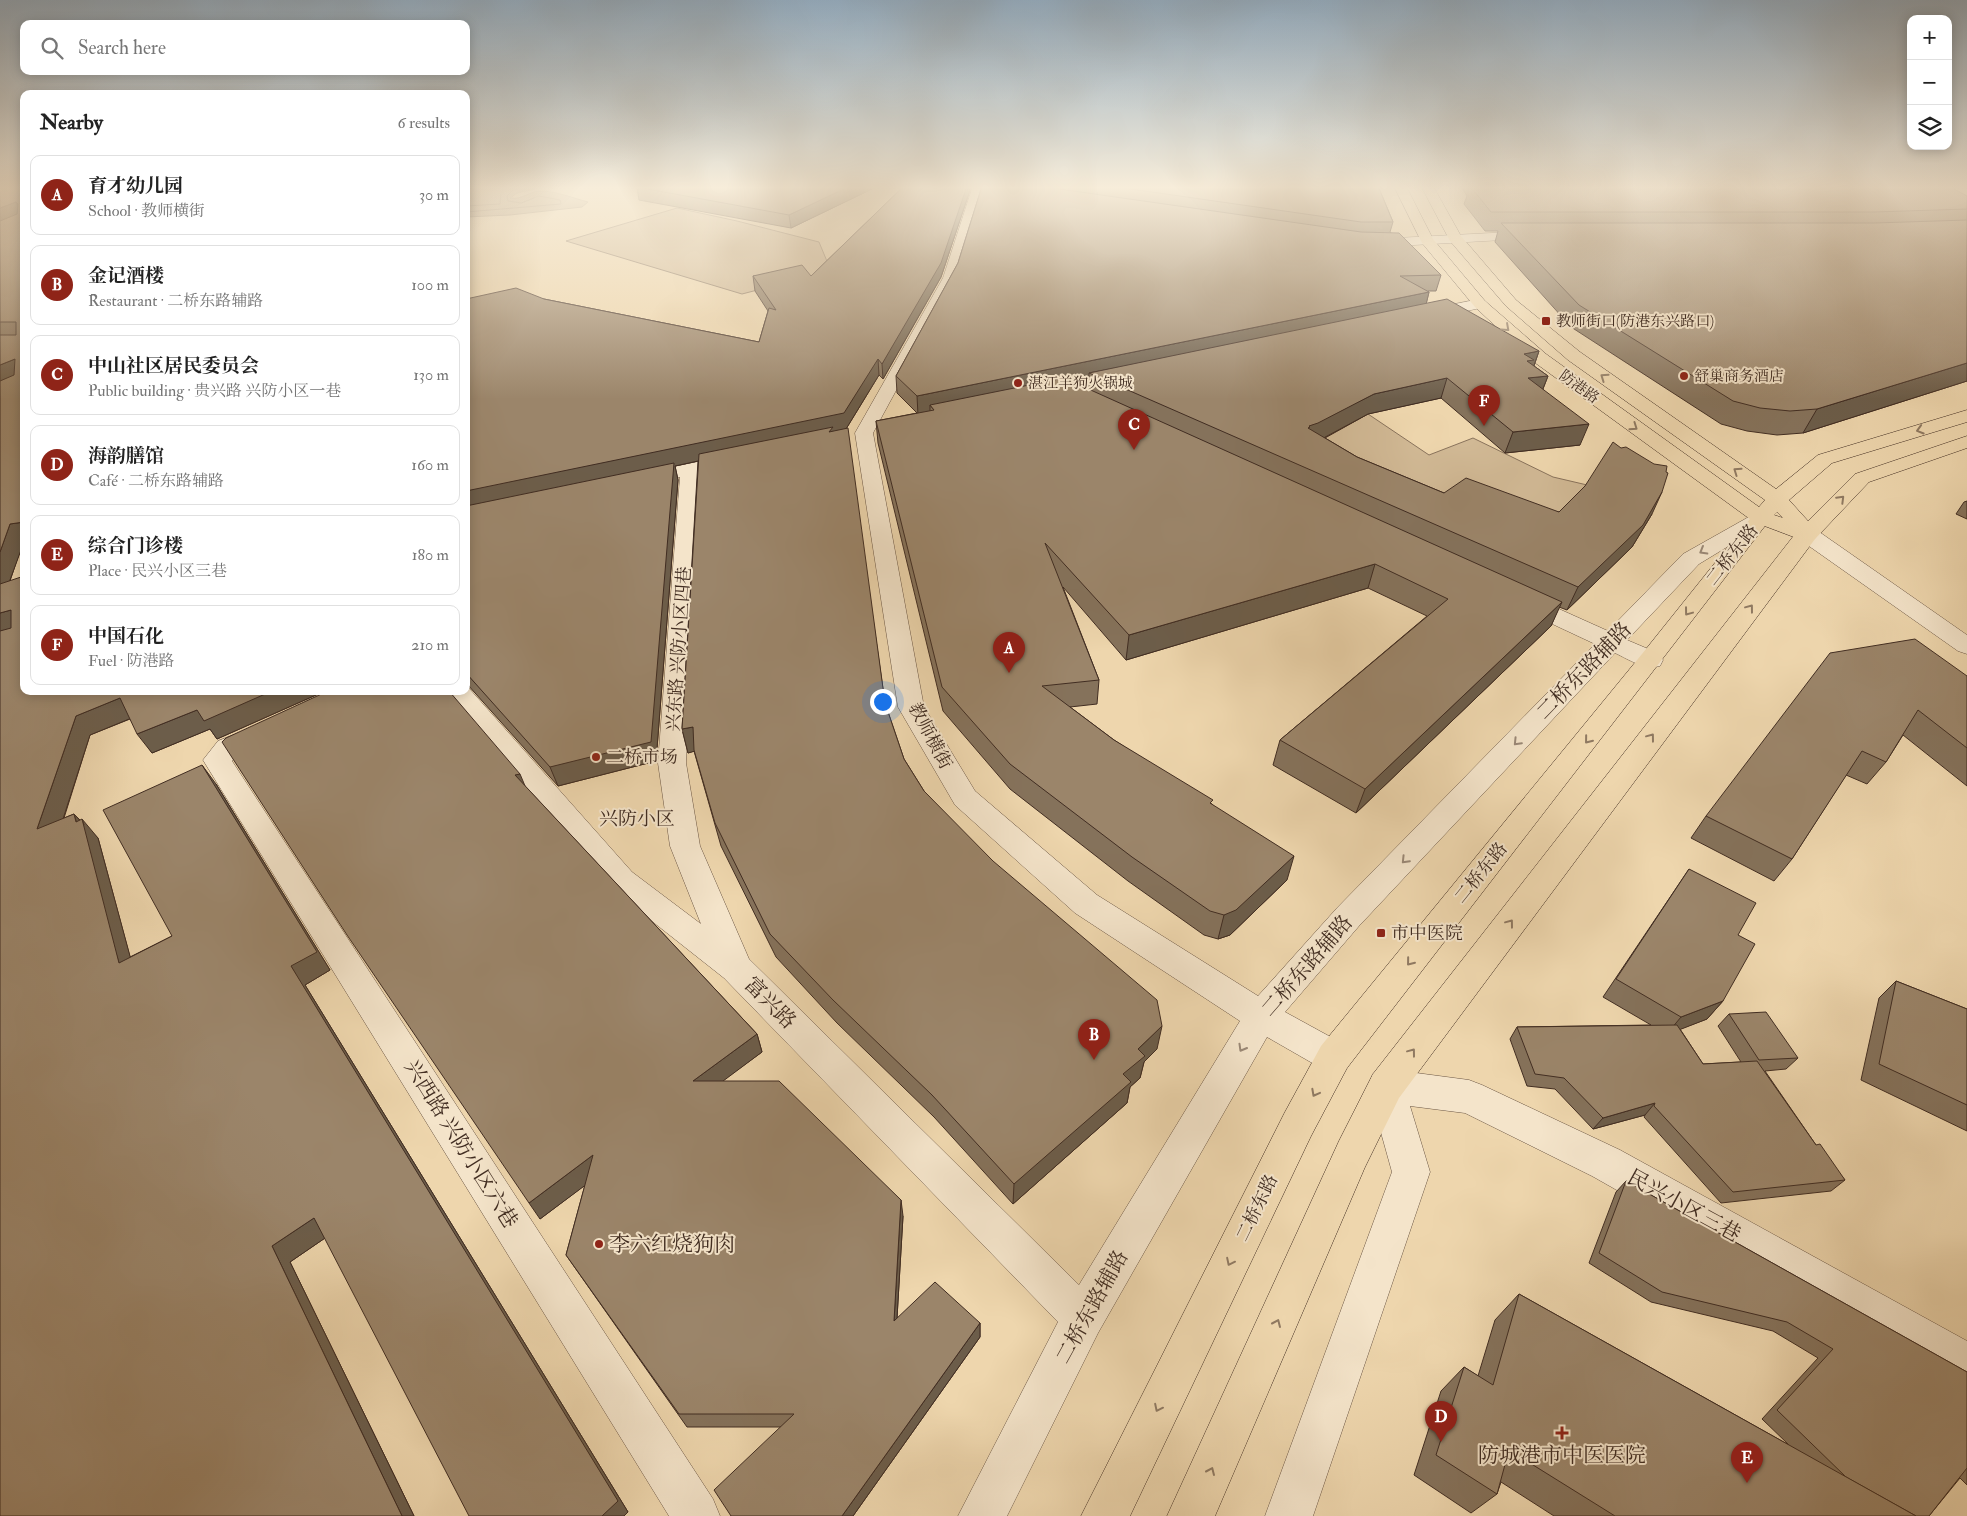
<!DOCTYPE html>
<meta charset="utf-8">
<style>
body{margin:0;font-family:"IM FELL Double Pica","Noto Serif SC",serif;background:#f2f2f2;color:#222}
.controls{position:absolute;right:15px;top:15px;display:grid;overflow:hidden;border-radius:10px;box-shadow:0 2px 12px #0003}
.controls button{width:45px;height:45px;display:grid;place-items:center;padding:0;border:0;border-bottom:1px solid #e0e0e0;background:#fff;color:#222;font:25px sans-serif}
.you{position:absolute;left:882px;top:701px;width:18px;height:18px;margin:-12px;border:4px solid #fff;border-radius:50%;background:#1a73e8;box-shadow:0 0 0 8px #1a73e833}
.badge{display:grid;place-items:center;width:32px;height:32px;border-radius:50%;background:#8f2418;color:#fff;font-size:16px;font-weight:700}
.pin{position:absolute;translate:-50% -41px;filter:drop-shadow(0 1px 2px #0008)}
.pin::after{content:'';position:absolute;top:26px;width:18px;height:15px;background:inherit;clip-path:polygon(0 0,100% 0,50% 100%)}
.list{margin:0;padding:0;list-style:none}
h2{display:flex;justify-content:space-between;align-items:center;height:65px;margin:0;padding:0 20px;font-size:21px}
h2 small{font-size:16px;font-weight:400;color:#767676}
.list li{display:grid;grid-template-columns:32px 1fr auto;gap:15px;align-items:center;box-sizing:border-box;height:80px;margin:0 10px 10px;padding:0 10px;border:1px solid #e0e0e0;border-radius:10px}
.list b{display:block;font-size:19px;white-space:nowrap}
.list p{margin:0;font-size:16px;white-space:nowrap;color:#767676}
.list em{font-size:16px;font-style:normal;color:#767676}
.icon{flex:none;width:28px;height:28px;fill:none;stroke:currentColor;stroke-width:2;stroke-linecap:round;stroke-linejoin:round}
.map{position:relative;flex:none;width:1967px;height:1516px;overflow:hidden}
.search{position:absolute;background:#fff;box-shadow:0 2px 12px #0003;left:20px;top:20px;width:450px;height:55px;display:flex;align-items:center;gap:12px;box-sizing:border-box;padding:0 18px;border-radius:10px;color:#767676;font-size:19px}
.panel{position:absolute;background:#fff;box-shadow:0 2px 12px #0003;left:20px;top:90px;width:450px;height:605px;border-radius:10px}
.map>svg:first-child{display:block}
.green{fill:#d1b995;stroke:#89735c}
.water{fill:#b39d7e;stroke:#857059}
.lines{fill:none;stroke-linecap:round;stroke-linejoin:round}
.shore{stroke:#7a6550;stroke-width:1}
.minor-casing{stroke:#6c5745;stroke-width:1}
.major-casing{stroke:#412d22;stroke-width:1}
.highway-casing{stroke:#412d22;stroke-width:1}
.minor{fill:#f4e4ca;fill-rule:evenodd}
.major{fill:#eed6ad;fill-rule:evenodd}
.highway{fill:#eed6ad;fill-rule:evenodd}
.wall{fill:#85725b;stroke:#412d22;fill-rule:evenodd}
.shaded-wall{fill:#6c5d4a;stroke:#412d22}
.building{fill:#9b856a;stroke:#412d22}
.oneway{stroke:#8f7961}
.oneway2{stroke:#9a8876}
.poi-dot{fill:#8f2418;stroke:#f4e4ca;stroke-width:2}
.labels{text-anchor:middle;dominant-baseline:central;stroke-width:4;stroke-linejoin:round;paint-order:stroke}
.far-poi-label{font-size:15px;fill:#412d22;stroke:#f4e4ca;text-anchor:start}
.far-street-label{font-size:15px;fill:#412d22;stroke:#f4e4ca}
.street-label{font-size:18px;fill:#412d22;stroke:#f4e4ca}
.poi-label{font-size:18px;fill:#412d22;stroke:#f4e4ca;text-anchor:start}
.neighbourhood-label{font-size:19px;fill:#412d22;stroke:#f4e4ca}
.near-street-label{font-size:21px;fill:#412d22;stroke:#f4e4ca}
.near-poi-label{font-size:21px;fill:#412d22;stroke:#f4e4ca;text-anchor:start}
</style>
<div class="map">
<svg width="1967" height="1516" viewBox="0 0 1967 1516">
<rect width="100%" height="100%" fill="#eed6ad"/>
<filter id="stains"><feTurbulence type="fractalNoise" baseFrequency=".004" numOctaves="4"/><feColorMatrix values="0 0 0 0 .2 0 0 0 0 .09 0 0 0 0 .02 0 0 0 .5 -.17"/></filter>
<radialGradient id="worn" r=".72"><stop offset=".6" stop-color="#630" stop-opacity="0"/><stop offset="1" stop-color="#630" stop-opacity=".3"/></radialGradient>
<g class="green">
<polygon points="677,208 737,221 819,242 831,271 742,294 566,241"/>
<polygon points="1368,414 1429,455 1473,438 1553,477 1600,488 1554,529 1437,516 1324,438"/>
</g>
<path class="water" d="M470 186H525L535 189 517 193 510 198C523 200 529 191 541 191 555 191 573 198 588 202L582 207 510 215 466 217V188Z"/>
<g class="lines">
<g class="shore">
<polyline points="466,206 500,204 501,193 506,186"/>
<polyline points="466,212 561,204 560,200 539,196 521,203 508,201 507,196 513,190 527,186"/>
</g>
<defs>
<g id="minor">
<path d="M973 186 984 188 957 278 873 433 924 707 975 791 1097 895 1258 996 1337 908 1595 644 1514 606 1510 601 1514 596 1522 594 1530 596 1608 631 1683 554 1754 514 1761 512 1768 514 1772 518 1768 522 1699 564 1627 640 1660 654 1663 660 1660 666C1644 670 1630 660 1615 653L1359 926 1285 1012 1347 1046 1352 1057 1347 1068 1334 1073 1321 1068 1267 1037 1098 1333 1007 1516H958L1058 1322 724 978 610 888 444 691H466V685L632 872 701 924 670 846 658 763 680 477 640 486 633 484 630 480 633 476 640 474 735 454 742 456 745 460 742 464 701 473 686 763 700 846 749 959 1079 1285 1240 1021 1075 913 955 805 898 707 855 433 943 278Z"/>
<polygon points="1533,231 1540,235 1538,238 1396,246 1369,245 1362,241 1369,237 1396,238"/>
<polygon points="1480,299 1485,301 1488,304 1485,307 1425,320 1417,315 1425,310"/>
<polygon points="1126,373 1132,374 1135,378 1132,382 1046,400 1040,399 1037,395 1040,391"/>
<polygon points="1807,528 1815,529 1967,635 1967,654 1958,651 1799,539 1796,534 1799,529"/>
<path d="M260 725 269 728 273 734C265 748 243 748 232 761L713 1499 720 1516H669L203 760 218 741Z"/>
<polygon points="1386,1069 1469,1080 1482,1085 1620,1150 1967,1341 1967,1387 1952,1380 1592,1176 1465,1113 1410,1106 1430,1172 1313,1516 1265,1516 1392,1172 1368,1086 1373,1074"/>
</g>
<g id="major">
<polygon points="1761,512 1768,514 1772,518 1768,522 1347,1068 1311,1136 1130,1516 1081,1516 1285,1112 1321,1046 1642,654 1754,514"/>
<polygon points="1807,528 1815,529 1818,534 1815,539 1399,1098 1365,1167 1215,1516 1167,1516 1339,1141 1373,1074 1799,529"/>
</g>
<path id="highway" d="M1394 186H1406L1433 239 1485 301 1546 354 1759 507 1765 500 1568 360 1506 306 1450 241 1421 186H1433L1461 236 1516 300 1580 352 1776 489 1818 455 1967 410V422L1832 463 1789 500 1808 521 1855 474 1967 436V448L1869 482 1815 539 1807 540 1799 539 1754 522 1534 362 1475 307 1422 243ZM1777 512 1783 518 1774 515Z"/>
</defs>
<use href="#minor" class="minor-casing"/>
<use href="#major" class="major-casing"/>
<use href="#highway" class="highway-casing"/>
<use href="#minor" class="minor"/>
<use href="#major" class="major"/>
<use href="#highway" class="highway"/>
</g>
<g class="wall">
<polygon points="0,186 24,186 23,542 10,581 24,691 325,691 217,739 210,729 152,753 130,719 90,735 64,818 74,814 98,838 130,957 172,936 216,784 330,970 305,985 628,1512 325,1238 290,1262 414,1516 0,1516"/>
<polygon points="878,186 791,228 639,200 637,187"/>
<polygon points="904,186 970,186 970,190 941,277 883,379 879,375 846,429 885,703 904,759 924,791 1157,1049 1144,1062 1140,1078 1130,1087 1127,1103 1013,1204 934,1117 837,1023 776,957 721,846 694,751 688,753 682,729 698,461 675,466 678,480 656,761 558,786 467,684 466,684 466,299 544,299 759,342 768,311 755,291 753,276 811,276"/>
<path d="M982 186H1378L1393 222 1390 232 1441 275 1436 291H1428L1429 292 1426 304 1539 351 1534 366 1548 376 1543 389 1580 445 1505 453 1441 398 1368 414 1325 438 1357 457 1444 493 1559 512 1652 514 1632 547 1567 610 1559 607 1551 626 1356 813 1273 765 1280 740 1427 616 1368 588 1126 660 1063 587 1099 680 1097 704 1070 707 1114 740 1212 804 1287 880 1230 935 1218 939 1204 935 1128 881 1010 789 943 711 878 443 876 421 917 413 897 393 896 376 958 263ZM1089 379 1088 389 1073 382Z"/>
<polygon points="1461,186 1948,186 1967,196 1967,381 1803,433 1777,435 1747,431 1721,424 1571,327 1495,242 1498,231 1485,231 1464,204 1467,196"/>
<polygon points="1967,501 1967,519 1956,514 1964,502"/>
<polygon points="1967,676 1967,786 1903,735 1886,762 1867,784 1846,775 1792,859 1774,881 1691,838 1706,816"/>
<polygon points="525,786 757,1034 762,1052 722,1081 903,1216 897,1318 980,1323 980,1337 853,1516 731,1516 781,1427 687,1427 566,1255 585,1185 540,1219"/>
<polygon points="1689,869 1738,935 1723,1001 1707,1019 1680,1029 1703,1064 1741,1062 1718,1026 1729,1014 1798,1058 1786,1069 1765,1071 1816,1145 1845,1180 1831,1191 1721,1203 1644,1117 1645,1115 1593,1129 1555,1089 1527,1086 1510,1039 1517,1027 1651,1025 1603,997"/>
<polygon points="1896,981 1967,1009 1967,1131 1861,1080 1879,998"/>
<polygon points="1626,1181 1967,1372 1967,1485 1960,1478 1929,1516 1554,1516 1501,1482 1497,1494 1471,1513 1414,1475 1441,1391 1464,1367 1478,1376 1495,1320 1519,1294 1789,1445 1762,1419 1818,1358 1773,1331 1651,1302 1589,1263 1616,1192"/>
</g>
<g class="shaded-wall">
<polygon points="850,186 878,186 791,228 789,215"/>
<polygon points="967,186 970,186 970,190 941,277 883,379 882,364"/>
<polygon points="16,202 23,215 0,225 0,208"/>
<polygon points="1429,292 1425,309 1089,373 1089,379 934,411 934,410 930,405 930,412 918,415 917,396"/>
<polygon points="1539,351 1532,371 1524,354"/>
<polygon points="15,359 24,372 0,386 0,365"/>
<polygon points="878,359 879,375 846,429 675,466 678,480 656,761 558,786 550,767 466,509 466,491"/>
<polygon points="1967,363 1967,381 1803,433 1817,409"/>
<polygon points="1548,376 1540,396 1528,378"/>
<polygon points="1447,378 1441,398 1368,414 1303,449 1309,426 1374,394"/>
<polygon points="1589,424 1580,445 1505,453 1513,432"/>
<polygon points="1662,492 1652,514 1632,547 1567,610 1578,587"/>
<polygon points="24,522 24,542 0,607 0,552 10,524"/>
<polygon points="1375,564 1368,588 1126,660 1129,635"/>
<polygon points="1562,602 1551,626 1356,813 1365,789"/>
<polygon points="11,610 24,627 0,634 0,613"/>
<polygon points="272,691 325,691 217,739 210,729 152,753 137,734 197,710"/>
<polygon points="120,698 134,717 90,735 54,847 37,829 76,716"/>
<polygon points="693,727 699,750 688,753 682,729"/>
<polygon points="202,765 216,784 330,970 305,985 628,1512 624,1516 602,1516 291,966"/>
<polygon points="520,774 528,793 515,775"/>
<polygon points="74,814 84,825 82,819 98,838 137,982 119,963"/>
<polygon points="1294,856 1287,880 1230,935 1218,939 1224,915"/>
<polygon points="1723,1001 1707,1019 1666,1035 1681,1017"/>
<polygon points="1162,1026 1157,1049 1144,1062 1140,1078 1130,1087 1127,1103 1013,1204 1014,1184 1123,1074 1138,1049"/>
<polygon points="757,1034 762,1052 699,1099 693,1081"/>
<polygon points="1655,1103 1645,1115 1593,1129 1603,1118"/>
<polygon points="593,1155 603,1172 540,1219 529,1203"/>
<polygon points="901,1200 903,1216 896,1335 894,1321"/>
<polygon points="314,1218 331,1234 290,1262 414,1516 402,1516 272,1246"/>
<polygon points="980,1323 980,1337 853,1516 842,1516"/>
</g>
<g class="building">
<polygon points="0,186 24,186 24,522 10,524 0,552 0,381 14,375 15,359 0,365 0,335 16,335 16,322 0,322 0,221 17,214 18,204 16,202 0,208"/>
<polygon points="638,186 850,186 789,215 637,187"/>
<polygon points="904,186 967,186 941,263 882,364 878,359 844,413 466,491 466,299 516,288 544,299 759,342 769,308 776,310 753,276 802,265 811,276"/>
<polygon points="982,186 1038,186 1361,232 1399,233 1441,275 1400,276 1429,292 917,396 896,376 958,263"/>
<polygon points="1110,186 1378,186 1393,222 1361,222"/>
<polygon points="1470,186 1948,186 1967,196 1967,209 1874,212 1491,212"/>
<polygon points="1967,220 1967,363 1817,409 1790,411 1760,408 1733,401 1579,305 1501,223 1875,223"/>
<polygon points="1447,299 1539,351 1524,354 1534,360 1527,361 1548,376 1528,378 1589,424 1513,432 1447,378 1374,394 1318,423 1309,426 1310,427 1308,428 1357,457 1444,493 1466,478 1559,512 1585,486 1613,442 1621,448 1626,447 1654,464 1667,466 1666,472 1668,473 1662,492 1643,525 1578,587 1089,373"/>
<polygon points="1064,378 1562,602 1365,789 1280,740 1448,599 1375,564 1129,635 1045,543 1099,680 1042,686 1114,740 1213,800 1210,803 1294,856 1236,910 1224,915 1210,911 1132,857 1010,764 942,687 876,421 934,410 930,405"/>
<polygon points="833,427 829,432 848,428 885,703 904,759 924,791 993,861 1157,1000 1162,1026 1138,1049 1145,1056 1123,1074 1131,1082 1014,1184 932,1095 833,1000 770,934 715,823 694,750 693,727 682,729 699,454"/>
<polygon points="674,463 651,742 550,767 466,673 466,506"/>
<polygon points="24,576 24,691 272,691 204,721 197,710 137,734 120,698 76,716 37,829 74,814 76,822 82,819 119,963 172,936 103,810 202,765 317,952 291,966 618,1501 602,1516 469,1516 314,1218 272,1246 402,1516 0,1516 0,631 11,628 11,610 0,613 0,584"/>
<polygon points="1915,639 1967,676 1967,748 1918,710 1886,762 1862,751 1792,859 1706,816 1830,653"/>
<polygon points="328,691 449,691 520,774 515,775 757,1034 693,1081 779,1081 901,1200 894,1321 935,1282 980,1323 842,1516 731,1516 714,1490 794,1414 679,1414 566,1255 593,1155 529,1203 347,935 222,742 226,738"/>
<polygon points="1689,869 1756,903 1738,935 1755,944 1723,1001 1681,1017 1616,979"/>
<polygon points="1896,981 1967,1009 1967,1105 1879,1064"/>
<polygon points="1766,1012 1798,1058 1759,1060 1729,1014"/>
<polygon points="1677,1025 1703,1064 1757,1061 1816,1145 1820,1144 1845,1180 1733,1192 1654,1106 1655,1103 1603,1118 1564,1078 1535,1074 1517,1027"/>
<polygon points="1626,1181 1967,1372 1967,1468 1929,1516 1916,1516 1846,1477 1777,1410 1833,1349 1787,1322 1662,1292 1599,1253"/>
<polygon points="1519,1294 1916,1516 1615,1516 1509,1450 1497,1494 1436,1455 1464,1367 1493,1385"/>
</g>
<defs><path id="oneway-chevron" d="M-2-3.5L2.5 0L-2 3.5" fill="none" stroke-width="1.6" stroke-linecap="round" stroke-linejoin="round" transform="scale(1.25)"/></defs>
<g class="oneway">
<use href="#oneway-chevron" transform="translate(1506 328) rotate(42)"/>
<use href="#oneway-chevron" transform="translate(1604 377) rotate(-145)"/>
<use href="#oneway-chevron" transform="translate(1634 427) rotate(35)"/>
<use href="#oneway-chevron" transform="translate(1920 430) rotate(163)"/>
<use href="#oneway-chevron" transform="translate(1737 471) rotate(-145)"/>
<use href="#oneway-chevron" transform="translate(1841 499) rotate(-45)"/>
<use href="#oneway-chevron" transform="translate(1750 608) rotate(-53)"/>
<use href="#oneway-chevron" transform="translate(1688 612) rotate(127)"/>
<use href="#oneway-chevron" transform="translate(1651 737) rotate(-53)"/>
<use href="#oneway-chevron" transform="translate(1588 740) rotate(129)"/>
<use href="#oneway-chevron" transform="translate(1510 923) rotate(-53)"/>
<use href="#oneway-chevron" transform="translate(1410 962) rotate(129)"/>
<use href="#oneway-chevron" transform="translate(1412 1052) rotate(-53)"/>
<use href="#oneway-chevron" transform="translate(1315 1093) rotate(118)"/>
<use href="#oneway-chevron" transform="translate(1230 1262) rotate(116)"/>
<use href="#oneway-chevron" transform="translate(1277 1323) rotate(-66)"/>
<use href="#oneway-chevron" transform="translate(1158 1408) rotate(116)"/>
<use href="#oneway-chevron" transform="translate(1211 1471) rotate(-66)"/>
</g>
<g class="oneway2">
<use href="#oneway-chevron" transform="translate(1703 551) rotate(150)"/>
<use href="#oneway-chevron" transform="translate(1517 742) rotate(134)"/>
<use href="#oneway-chevron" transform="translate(1405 860) rotate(134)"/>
<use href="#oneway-chevron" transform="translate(1242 1048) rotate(120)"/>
</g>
<linearGradient id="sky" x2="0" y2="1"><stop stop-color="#93abbe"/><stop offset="0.47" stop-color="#f7edda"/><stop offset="1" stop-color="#f7edda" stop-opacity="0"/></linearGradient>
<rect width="1967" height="399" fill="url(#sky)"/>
<g class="poi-dot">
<rect x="1541" y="316" width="10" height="10" rx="2.5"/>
<circle cx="1684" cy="376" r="5"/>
<circle cx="1018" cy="383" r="5"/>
<circle cx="596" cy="757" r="5"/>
<rect x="1376" y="928" width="10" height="10" rx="2.5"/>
<circle cx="599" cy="1244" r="5"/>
<path d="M1559.5 1425.5h5v5h5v5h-5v5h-5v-5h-5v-5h5z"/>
</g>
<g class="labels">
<g class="far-poi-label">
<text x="1556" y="321">教师街口(防港东兴路口)</text>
<text x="1694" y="376">舒巢商务酒店</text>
<text x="1028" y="383">湛江羊狗火锅城</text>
</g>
<g class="far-street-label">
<text transform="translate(1579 387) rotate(36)">防港路</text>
</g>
<g class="street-label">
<text transform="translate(1732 555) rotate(-52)">二桥东路</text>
<text transform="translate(679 649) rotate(-86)">兴东路 兴防小区四巷</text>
<text transform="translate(930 736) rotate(62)">教师横街</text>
<text transform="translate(1481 873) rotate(-51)">二桥东路</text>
<text transform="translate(1257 1208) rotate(-64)">二桥东路</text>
</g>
<g class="poi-label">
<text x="606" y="757">二桥市场</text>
<text x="1391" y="933">市中医院</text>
</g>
<g class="neighbourhood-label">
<text x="637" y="819">兴防小区</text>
</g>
<g class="near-street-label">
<text transform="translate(1584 671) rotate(-46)">二桥东路辅路</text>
<text transform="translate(1307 966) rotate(-49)">二桥东路辅路</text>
<text transform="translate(770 1003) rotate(45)">富兴路</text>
<text transform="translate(461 1144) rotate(58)">兴西路 兴防小区六巷</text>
<text transform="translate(1684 1206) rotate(29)">民兴小区三巷</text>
<text transform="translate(1092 1307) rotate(-61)">二桥东路辅路</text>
</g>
<g class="near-poi-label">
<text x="609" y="1244">李六红烧狗肉</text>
<text x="1562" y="1455" text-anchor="middle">防城港市中医医院</text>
</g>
</g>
<rect width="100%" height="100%" filter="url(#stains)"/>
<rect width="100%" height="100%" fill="url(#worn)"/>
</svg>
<div class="controls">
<button>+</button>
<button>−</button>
<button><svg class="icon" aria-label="layers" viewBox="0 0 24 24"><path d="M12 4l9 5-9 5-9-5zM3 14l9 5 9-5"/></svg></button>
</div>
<div class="you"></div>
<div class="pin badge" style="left:1009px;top:673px">A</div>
<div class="pin badge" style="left:1094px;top:1060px">B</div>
<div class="pin badge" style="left:1134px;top:450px">C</div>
<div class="pin badge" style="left:1441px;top:1442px">D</div>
<div class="pin badge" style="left:1747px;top:1483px">E</div>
<div class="pin badge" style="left:1484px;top:426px">F</div>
<div class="search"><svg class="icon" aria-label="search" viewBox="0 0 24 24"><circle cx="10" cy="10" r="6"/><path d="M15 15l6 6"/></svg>Search here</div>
<section class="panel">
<h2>Nearby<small>6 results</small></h2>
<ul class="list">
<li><span class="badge">A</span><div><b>育才幼儿园</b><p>School · 教师横街</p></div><em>30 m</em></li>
<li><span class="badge">B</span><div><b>金记酒楼</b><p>Restaurant · 二桥东路辅路</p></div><em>100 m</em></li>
<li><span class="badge">C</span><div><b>中山社区居民委员会</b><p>Public building · 贵兴路 兴防小区一巷</p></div><em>130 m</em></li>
<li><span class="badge">D</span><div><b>海韵膳馆</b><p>Café · 二桥东路辅路</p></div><em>160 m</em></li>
<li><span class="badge">E</span><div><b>综合门诊楼</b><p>Place · 民兴小区三巷</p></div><em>180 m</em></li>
<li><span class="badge">F</span><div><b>中国石化</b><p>Fuel · 防港路</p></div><em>210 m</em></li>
</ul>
</section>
</div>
